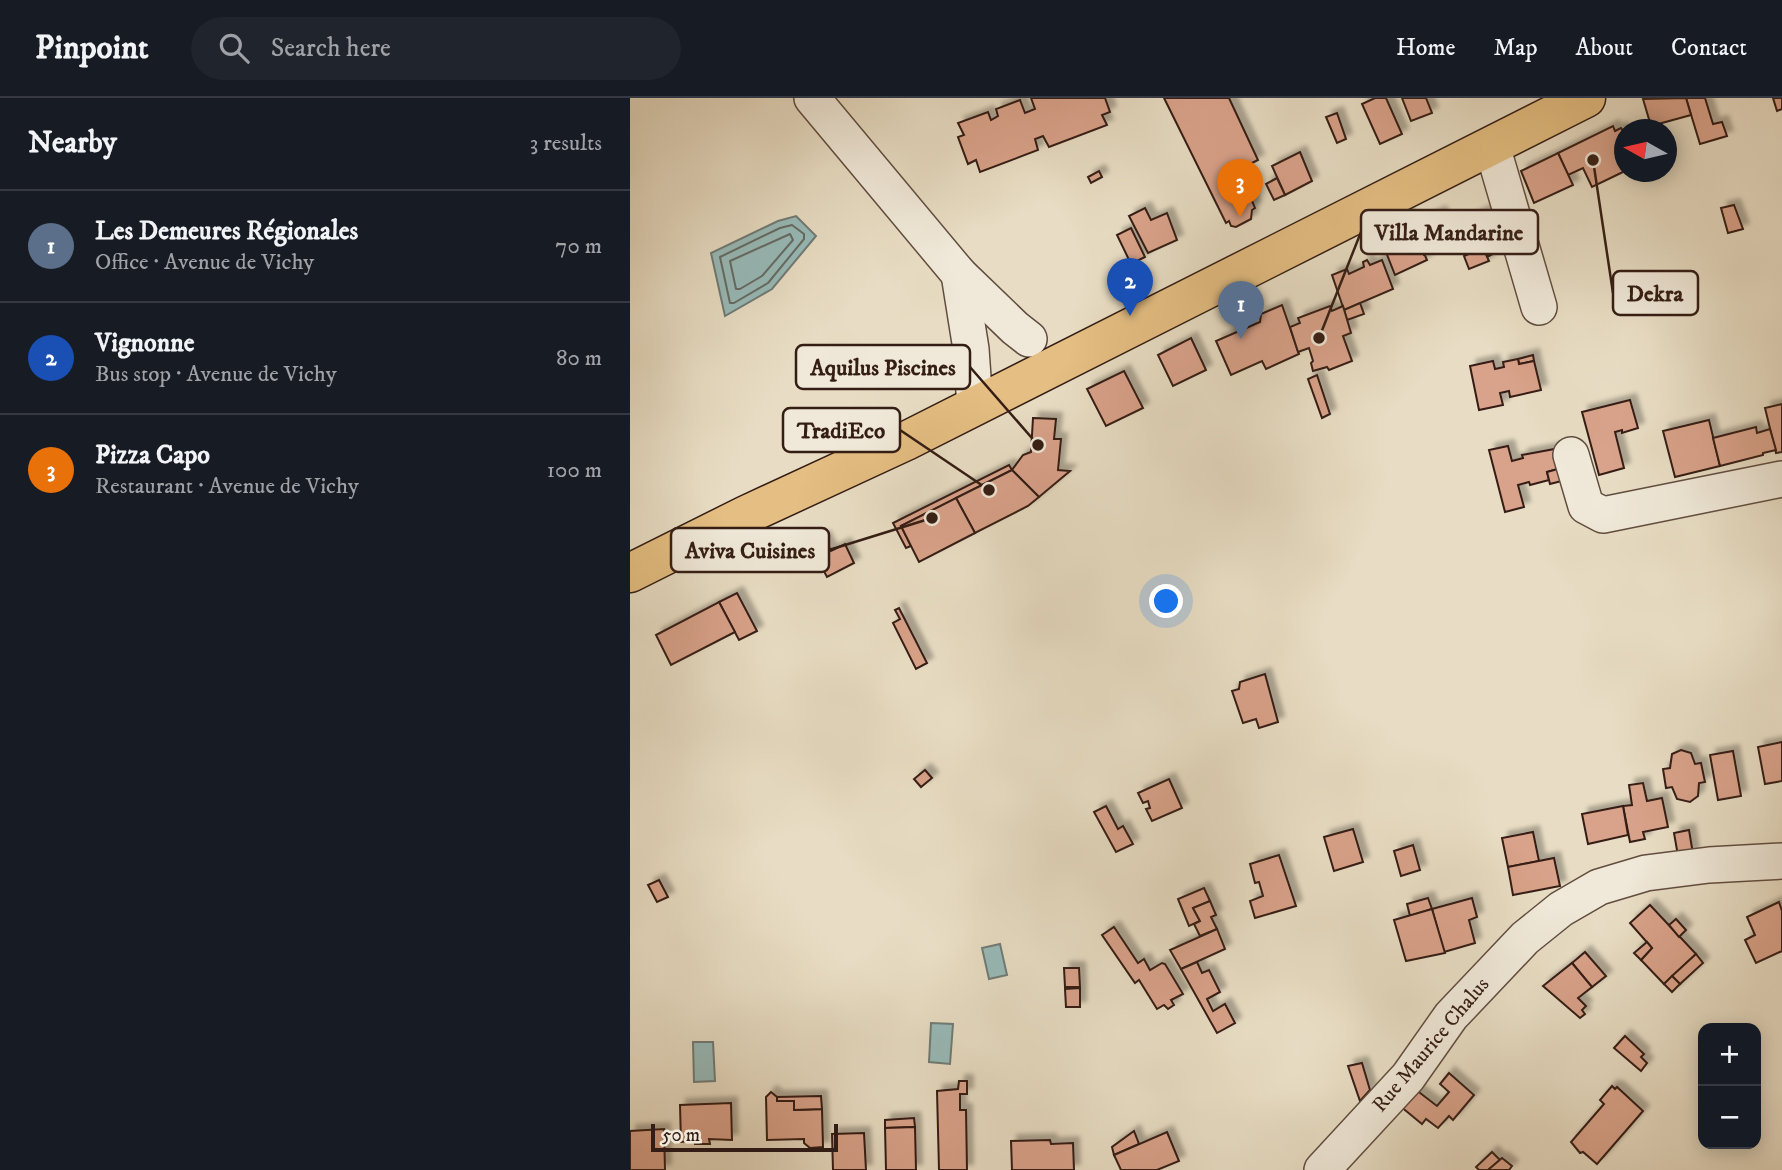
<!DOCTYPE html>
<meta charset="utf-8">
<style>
body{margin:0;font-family:"IM FELL DW Pica",serif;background:#20242c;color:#f1f3f6}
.controls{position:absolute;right:21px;bottom:21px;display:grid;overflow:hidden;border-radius:14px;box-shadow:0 4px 18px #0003}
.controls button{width:63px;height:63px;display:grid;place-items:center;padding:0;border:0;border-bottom:2px solid #363941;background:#171b24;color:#f1f3f6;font:35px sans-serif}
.compass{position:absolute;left:984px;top:21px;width:63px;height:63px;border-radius:50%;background:#171b24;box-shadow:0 4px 18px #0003;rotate:278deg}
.scale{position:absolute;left:21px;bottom:18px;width:187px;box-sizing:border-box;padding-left:7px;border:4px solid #341d14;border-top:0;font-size:19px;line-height:24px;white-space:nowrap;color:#341d14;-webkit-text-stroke:5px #f0e9d9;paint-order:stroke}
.you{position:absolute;left:537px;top:504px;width:24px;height:24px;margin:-18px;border:5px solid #fff;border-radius:50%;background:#1a73e8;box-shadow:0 0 0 10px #1a73e833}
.badge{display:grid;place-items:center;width:46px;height:46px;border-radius:50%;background:#8c9099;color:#fff;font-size:23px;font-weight:700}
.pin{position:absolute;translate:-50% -58px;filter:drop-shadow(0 2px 4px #0008)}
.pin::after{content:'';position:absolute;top:37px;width:24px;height:21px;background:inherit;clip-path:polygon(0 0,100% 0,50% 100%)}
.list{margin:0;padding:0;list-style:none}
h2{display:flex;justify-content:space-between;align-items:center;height:91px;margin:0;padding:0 28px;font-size:30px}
h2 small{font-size:23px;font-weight:400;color:#9ea1a6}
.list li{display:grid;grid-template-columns:46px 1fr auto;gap:21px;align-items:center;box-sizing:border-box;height:112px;padding:0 28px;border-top:2px solid #363941}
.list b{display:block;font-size:26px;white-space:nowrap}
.list p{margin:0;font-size:23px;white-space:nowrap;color:#9ea1a6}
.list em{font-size:23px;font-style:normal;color:#9ea1a6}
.icon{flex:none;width:38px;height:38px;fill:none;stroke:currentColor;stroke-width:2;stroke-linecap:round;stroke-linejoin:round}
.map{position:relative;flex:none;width:1152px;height:1072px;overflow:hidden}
header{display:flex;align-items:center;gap:42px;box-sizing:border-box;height:98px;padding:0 35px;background:#171b24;border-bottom:2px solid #363941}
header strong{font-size:33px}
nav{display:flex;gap:38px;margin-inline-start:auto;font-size:24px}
.search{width:490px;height:63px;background:#20242c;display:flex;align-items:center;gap:18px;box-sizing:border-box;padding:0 24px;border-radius:38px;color:#9ea1a6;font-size:26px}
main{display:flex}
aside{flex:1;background:#171b24}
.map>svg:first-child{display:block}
.water{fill:#98bbb9;stroke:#707c77;stroke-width:2}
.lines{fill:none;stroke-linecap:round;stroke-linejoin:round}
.shore{stroke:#666c66;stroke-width:2}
.building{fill:#d9a28a;stroke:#341d14;stroke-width:2;filter:url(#shadow)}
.minor-casing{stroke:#614d40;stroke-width:38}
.major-casing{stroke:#341d14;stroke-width:41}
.minor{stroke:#f0e9d9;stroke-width:35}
.major{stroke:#e4be82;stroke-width:38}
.labels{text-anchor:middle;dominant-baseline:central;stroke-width:5;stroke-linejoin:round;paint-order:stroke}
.street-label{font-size:21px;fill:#341d14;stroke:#f0e9d9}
.leader{fill:none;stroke:#341d14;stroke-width:2.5}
.callout-dot{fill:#341d14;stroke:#f0e9d9;stroke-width:2.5}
.callout{fill:#f0e9d9;stroke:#341d14;stroke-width:2.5}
.callout-label{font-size:23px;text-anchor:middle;font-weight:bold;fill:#341d14}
</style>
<header>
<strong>Pinpoint</strong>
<div class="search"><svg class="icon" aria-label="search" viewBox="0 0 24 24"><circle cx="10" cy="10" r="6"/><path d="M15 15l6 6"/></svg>Search here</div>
<nav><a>Home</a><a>Map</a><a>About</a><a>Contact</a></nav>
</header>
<main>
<aside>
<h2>Nearby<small>3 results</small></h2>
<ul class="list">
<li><span class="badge" style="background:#5c6f8a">1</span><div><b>Les Demeures Régionales</b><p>Office · Avenue de Vichy</p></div><em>70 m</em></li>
<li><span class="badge" style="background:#1a4fb4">2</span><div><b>Vignonne</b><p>Bus stop · Avenue de Vichy</p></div><em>80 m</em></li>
<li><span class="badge" style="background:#e8710a">3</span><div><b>Pizza Capo</b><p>Restaurant · Avenue de Vichy</p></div><em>100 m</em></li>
</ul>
</aside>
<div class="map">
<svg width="1152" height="1072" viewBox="0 0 1152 1072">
<defs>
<filter id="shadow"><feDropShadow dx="6" dy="-6" stdDeviation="2" flood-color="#0004"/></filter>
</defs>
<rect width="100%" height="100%" fill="#e8ddc4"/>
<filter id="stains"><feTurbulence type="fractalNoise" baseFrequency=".00286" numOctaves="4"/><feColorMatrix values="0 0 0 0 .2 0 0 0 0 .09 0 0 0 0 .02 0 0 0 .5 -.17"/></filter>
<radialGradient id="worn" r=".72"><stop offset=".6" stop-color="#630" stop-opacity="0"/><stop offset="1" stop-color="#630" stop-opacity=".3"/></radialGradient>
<g class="water">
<polygon points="166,118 186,138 142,191 95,218 81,155 148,123"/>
<polygon points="370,846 377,877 359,881 352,850"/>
<polygon points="301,925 323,926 320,966 299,964"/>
<polygon points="63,944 83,944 85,983 64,984"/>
</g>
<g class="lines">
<g class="shore">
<polygon points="162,127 174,136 174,141 138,185 104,205 100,205 90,159 150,130"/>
<polygon points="160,136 163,142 132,178 110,191 106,191 100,163"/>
</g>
</g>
<g class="building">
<polygon points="401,0 475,0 480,14 472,17 477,27 419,49 413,38 405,41 408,52 350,74 346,62 338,66 328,39 334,37 328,25 358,14 361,22 368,18 366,11 390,2 395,15 405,11"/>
<polygon points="534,0 599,0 628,62 606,73 615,94 618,93 625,110 622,112 621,121 606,129 601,128 599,123 596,125"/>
<polygon points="745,0 756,0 772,36 750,46 732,6"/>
<polygon points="772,0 796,0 802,15 781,23"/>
<polygon points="1056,0 1075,0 1083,26 1092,24 1097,38 1070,46"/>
<polygon points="1056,0 1061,17 1021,28 1013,1"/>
<polygon points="1143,0 1152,0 1152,11 1147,13"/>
<polygon points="707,15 716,41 707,45 696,19"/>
<polygon points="983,28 985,33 991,30 995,36 995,45 991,47 995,54 995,73 962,89 953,70 938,77 928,55"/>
<polygon points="670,54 682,83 655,97 642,68"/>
<polygon points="928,55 943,87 904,105 891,73"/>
<polygon points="469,73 472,79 461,85 458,79"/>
<polygon points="647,80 655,97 644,102 636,86"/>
<polygon points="1104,107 1113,131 1098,135 1091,110"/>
<polygon points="515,110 521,122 537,115 547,142 518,155 499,118"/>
<polygon points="774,111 797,162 765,177 752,144 749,145 742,128"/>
<polygon points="855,113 863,128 860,130 870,152 857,159 853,150 839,155 826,127"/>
<polygon points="810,114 824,143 794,157 781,127"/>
<polygon points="501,130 515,159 501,166 487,137"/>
<polygon points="853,150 859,163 839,171 834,158"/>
<polygon points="737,162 740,167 752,162 763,191 714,212 702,177 717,171 719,176 734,169 733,164"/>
<polygon points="730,205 734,216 717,222 714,212"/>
<polygon points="652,207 669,256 636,271 632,263 601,277 586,243 630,224 631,216"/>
<polygon points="700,208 702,213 713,208 721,235 713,238 722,263 699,272 697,269 683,273 681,265 683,263 679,250 668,254 660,229 670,225 668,220"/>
<polygon points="561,240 576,272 543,288 528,257"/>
<polygon points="903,257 904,263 889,266 888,261"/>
<polygon points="888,261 889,266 904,263 911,292 880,299 879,293 870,295 873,307 849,312 840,268 863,263 865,271 874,269 873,264"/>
<polygon points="494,273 513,310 476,328 457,291"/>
<polygon points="687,277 700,316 692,320 678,281"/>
<polygon points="1000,302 1008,330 992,335 992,332 985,334 994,370 969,377 952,314"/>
<polygon points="1152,306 1152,354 1146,355 1135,310"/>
<polygon points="403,320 426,321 424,341 431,341 428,372 440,373 409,399 382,372 393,357 401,354"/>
<polygon points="1079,322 1090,368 1045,379 1033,333"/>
<polygon points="1126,329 1127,335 1140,331 1146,352 1133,355 1133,357 1090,368 1083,340"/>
<polygon points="878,348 882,363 893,360 892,357 930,350 935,369 917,374 919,382 900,387 899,384 888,387 894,409 875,414 859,352"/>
<polygon points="379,367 382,372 271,428 281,448 276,450 263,425"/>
<polygon points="935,369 939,381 920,386 917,374"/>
<polygon points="382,372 409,399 398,408 345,435 326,400"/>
<polygon points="326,400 345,435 289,464 271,428"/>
<polygon points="194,439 201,453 215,446 224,465 197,479 180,447"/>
<polygon points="107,495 127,533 109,542 89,504"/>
<polygon points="89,504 105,534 41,567 26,537"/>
<polygon points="269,510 297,565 286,571 263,525 270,521 265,512"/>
<polygon points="635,576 648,624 629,630 626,621 613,625 602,593 609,591 610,584"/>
<polygon points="1152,644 1152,683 1135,686 1128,649"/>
<polygon points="1051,652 1061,655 1065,666 1071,665 1075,684 1069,685 1068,698 1060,704 1047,701 1042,689 1036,690 1033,671 1040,670 1042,656"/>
<polygon points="1103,653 1111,698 1088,702 1080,657"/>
<polygon points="295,672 302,680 291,689 284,681"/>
<polygon points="539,681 552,710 522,723 516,711 520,710 518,703 513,705 508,695"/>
<polygon points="1013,685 1017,703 1032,700 1038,729 1013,734 1015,741 1000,744 993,708 1002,707 999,687"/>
<polygon points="476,708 488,731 493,728 503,746 486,754 464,714"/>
<polygon points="993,708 998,737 958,746 952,716"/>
<polygon points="723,731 733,764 704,773 694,739"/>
<polygon points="1059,732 1063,756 1048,758 1044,735"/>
<polygon points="903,734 909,763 878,769 872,740"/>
<polygon points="783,747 790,772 771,778 764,753"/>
<polygon points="649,757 666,808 625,820 620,803 633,798 629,784 625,785 620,766"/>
<polygon points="924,760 930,788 883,797 878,769"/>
<polygon points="29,782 38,799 27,804 18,787"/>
<polygon points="574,790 580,803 563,810 570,823 559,828 548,801"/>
<polygon points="798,800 802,811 780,818 777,806"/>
<polygon points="842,800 847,819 839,822 845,845 814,854 802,811"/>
<polygon points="580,803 586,817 581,819 587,831 570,838 564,826 570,823 563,810"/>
<polygon points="1149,804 1152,813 1152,853 1126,865 1115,842 1125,837 1117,819"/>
<polygon points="1020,807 1066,856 1034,886 1011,862 1022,850 1000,825"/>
<polygon points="802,811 815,855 776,863 764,822"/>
<polygon points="1046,821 1056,832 1049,839 1039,827"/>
<polygon points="484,829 508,865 514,861 520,872 532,865 535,866 553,896 541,902 544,907 538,911 534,907 527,911 509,882 505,885 472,837"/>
<polygon points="587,831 595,851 551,871 540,852"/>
<polygon points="1017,844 1022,850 1011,862 1004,855"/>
<polygon points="955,854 976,878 962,889 942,865"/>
<polygon points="1066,856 1073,865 1050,886 1042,878"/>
<polygon points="567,864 572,875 579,872 590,894 577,901 583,913 595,906 605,925 587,935 551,871"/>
<polygon points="942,865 962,889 948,900 956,908 952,912 955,916 950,920 913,888"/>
<polygon points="434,870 449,870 450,889 435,889"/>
<polygon points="1042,878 1050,886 1042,894 1034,886"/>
<polygon points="450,890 450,909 436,909 435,891"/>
<polygon points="995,938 1014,956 1011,959 1017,965 1011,973 984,950"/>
<polygon points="732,965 740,992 730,1003 718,968"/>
<polygon points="819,975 844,997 823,1022 819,1018 808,1030 796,1021 792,1026 770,1008 785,991 807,1008 819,994 810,986"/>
<polygon points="329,983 337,983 337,996 330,996 330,1012 336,1012 337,1072 309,1072 307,993 328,991"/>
<polygon points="982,988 985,991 987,989 1013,1013 967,1066 953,1054 950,1055 941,1044 974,1006 970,1002"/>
<polygon points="141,994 147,999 147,1003 164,1003 164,1012 192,1011 193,1049 180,1050 174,1045 174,1041 137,1042 136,999"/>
<polygon points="191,998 192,1011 164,1012 164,1003 147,1003 147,999"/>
<polygon points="101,1005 102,1042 79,1041 80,1046 65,1046 64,1043 51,1044 50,1007"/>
<polygon points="284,1020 285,1029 255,1030 255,1022"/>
<polygon points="285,1029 286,1072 256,1072 255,1030"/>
<polygon points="34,1031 35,1072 0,1072 0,1033"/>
<polygon points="504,1033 509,1046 484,1057 482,1049"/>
<polygon points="537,1034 549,1063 527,1072 491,1072 484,1057"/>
<polygon points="234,1035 236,1072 203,1072 202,1036"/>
<polygon points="420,1042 421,1046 443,1045 444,1072 382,1072 381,1043"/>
<polygon points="862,1054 870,1062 858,1072 849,1072 846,1069"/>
<polygon points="872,1060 882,1068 879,1072 858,1072"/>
</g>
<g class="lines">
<defs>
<g id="minor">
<polyline points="182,0 329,176 385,230 399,241"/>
<polyline points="862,48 909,209"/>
<polyline points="329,176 341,251 345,308"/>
<polyline points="941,357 956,408 973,417 1152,381"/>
<polyline points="692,1072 778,979 821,918 895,840 931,811 969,789 1016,775 1079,767 1152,763"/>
</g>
<polyline id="major" points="0,475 116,417 276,343 956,0"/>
</defs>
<use href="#minor" class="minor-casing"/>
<use href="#major" class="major-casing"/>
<use href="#minor" class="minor"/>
<use href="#major" class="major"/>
</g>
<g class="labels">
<g class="street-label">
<text transform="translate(801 947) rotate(-50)">Rue Maurice Chalus</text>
</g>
</g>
<path class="leader" d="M689 240L731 134M963 62L983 195M408 347L340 269M359 392L270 332M302 420L199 452"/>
<g class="callout-dot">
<circle cx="689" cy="240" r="7"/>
<circle cx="963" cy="62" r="7"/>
<circle cx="408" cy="347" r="7"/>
<circle cx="359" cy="392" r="7"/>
<circle cx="302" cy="420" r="7"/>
</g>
<g class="callout">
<rect x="731" y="112" width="177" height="44" rx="7"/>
<rect x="983" y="173" width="85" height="44" rx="7"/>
<rect x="166" y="247" width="174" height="44" rx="7"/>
<rect x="153" y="310" width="117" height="44" rx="7"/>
<rect x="41" y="430" width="158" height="44" rx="7"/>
</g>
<g class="callout-label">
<text x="819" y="142">Villa Mandarine</text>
<text x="1025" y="203">Dekra</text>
<text x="253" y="277">Aquilus Piscines</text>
<text x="211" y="340">TradiEco</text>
<text x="120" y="460">Aviva Cuisines</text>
</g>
<rect width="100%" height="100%" filter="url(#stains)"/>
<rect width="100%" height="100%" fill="url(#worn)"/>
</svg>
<div class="controls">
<button>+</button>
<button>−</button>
</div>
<svg class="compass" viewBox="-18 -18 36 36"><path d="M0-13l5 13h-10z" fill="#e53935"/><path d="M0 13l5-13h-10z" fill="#9ea1a6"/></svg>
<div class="scale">50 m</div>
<div class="you"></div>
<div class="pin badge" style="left:611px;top:241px;background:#5c6f8a">1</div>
<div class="pin badge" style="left:500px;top:218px;background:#1a4fb4">2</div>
<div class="pin badge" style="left:610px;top:119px;background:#e8710a">3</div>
</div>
</main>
